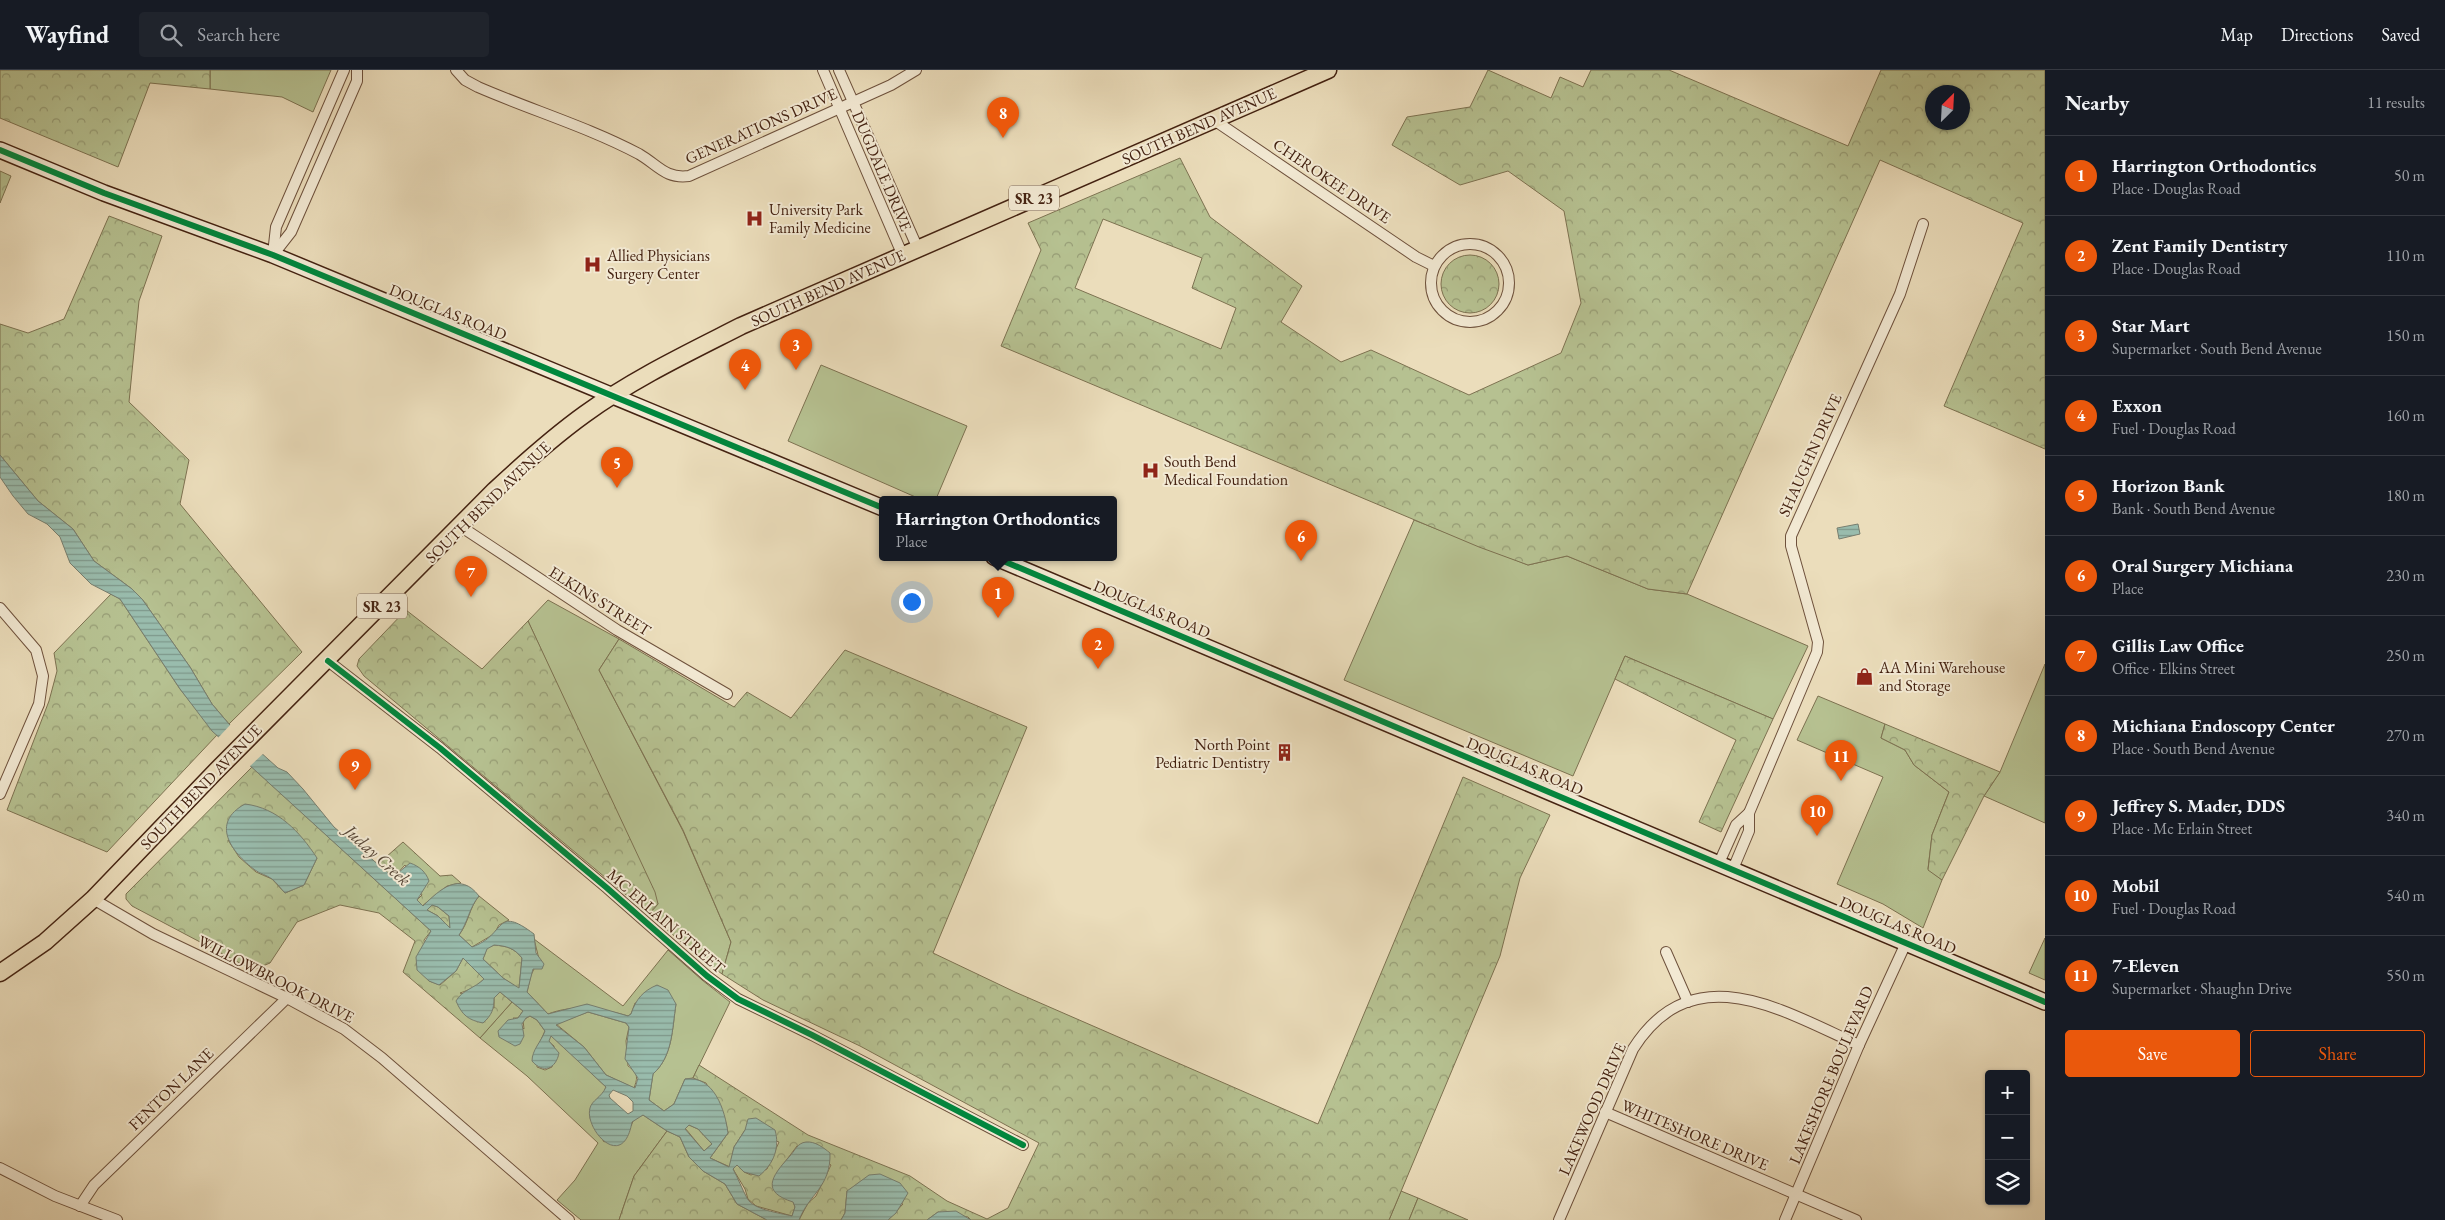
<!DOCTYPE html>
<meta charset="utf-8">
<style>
body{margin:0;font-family:"EB Garamond",serif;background:#20242c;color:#f1f3f6}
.controls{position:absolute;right:15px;bottom:15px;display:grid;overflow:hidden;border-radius:5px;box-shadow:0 1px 4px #0004}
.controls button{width:45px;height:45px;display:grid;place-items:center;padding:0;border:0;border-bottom:1px solid #363941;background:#171b24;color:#f1f3f6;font:25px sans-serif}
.compass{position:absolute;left:1925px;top:15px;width:45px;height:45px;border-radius:50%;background:#171b24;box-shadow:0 1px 4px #0004;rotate:24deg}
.you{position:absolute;left:911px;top:531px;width:18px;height:18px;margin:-12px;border:4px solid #fff;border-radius:50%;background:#1a73e8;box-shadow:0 0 0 8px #1a73e833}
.badge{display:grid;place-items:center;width:32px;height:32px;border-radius:50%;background:#ea580c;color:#fff;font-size:16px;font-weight:700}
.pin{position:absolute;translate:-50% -41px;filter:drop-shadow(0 1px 2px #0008)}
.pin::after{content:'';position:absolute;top:26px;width:18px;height:15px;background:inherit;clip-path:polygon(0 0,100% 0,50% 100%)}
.popup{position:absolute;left:879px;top:426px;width:238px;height:65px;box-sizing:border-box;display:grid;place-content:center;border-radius:5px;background:#171b24;filter:drop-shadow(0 1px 4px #0005);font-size:16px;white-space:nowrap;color:#9ea1a6}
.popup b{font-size:19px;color:#f1f3f6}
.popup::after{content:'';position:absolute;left:50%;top:100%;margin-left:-10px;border:10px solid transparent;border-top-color:#171b24}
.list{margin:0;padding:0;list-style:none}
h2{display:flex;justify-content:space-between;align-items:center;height:65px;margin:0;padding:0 20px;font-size:21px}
h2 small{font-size:16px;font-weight:400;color:#9ea1a6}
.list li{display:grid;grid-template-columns:32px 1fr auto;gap:15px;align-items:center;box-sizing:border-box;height:80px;padding:0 20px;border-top:1px solid #363941}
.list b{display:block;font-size:19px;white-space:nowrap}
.list p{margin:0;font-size:16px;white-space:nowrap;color:#9ea1a6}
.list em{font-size:16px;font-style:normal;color:#9ea1a6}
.actions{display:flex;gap:10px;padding:15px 20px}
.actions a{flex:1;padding:11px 0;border:1px solid #ea580c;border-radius:5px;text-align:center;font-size:18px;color:#ea580c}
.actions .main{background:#ea580c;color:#fff}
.icon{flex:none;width:28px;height:28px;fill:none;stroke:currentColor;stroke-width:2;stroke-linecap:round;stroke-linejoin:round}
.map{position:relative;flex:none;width:2045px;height:1150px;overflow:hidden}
header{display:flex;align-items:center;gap:30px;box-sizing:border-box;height:70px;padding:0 25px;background:#171b24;border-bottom:1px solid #363941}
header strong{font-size:24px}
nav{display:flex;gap:28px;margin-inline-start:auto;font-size:18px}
.search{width:350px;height:45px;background:#20242c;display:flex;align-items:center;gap:12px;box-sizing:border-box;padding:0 18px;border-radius:5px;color:#9ea1a6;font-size:19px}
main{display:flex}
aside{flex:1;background:#171b24}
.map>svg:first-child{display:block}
.grass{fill:#b6c191;stroke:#7d7251}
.forest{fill:url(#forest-crowns);stroke:#7d7251;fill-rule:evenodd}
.water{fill:url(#water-rules);stroke:#777e6f;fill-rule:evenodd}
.pier{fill:#ebddbb}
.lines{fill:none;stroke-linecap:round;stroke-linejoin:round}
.street-casing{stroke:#6e513c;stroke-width:12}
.secondary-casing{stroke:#421;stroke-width:18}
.primary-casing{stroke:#421;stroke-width:19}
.street{stroke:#f2e9d3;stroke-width:10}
.secondary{stroke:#f2e9d3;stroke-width:15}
.primary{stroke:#ebddbb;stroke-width:16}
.cycleway-casing{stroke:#f2e9d3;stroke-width:9}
.cycleway{stroke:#00873e;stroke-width:6}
.labels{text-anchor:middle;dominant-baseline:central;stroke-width:4;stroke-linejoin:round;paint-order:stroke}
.shield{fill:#f2e9d3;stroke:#785e4b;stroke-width:1}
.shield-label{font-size:15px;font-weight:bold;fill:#421}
.street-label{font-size:16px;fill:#421;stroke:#f2e9d3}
.poi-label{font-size:16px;fill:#421;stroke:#f2e9d3;text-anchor:start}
.water-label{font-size:18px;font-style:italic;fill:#594838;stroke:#f2e9d3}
</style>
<header>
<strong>Wayfind</strong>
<div class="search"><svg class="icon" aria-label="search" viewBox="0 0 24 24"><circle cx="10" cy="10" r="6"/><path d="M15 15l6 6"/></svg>Search here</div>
<nav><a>Map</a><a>Directions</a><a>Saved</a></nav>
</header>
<main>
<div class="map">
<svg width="2045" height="1150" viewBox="0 0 2045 1150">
<defs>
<pattern id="forest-crowns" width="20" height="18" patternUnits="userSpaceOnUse" patternTransform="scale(1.25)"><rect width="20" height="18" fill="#b6c191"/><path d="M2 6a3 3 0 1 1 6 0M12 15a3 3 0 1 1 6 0" fill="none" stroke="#969c75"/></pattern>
<pattern id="water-rules" width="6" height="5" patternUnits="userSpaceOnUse" patternTransform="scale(1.25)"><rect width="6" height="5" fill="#99bcad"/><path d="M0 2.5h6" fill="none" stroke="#7e988b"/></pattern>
</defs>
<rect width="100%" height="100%" fill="#ebddbb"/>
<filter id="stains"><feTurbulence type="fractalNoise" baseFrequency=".004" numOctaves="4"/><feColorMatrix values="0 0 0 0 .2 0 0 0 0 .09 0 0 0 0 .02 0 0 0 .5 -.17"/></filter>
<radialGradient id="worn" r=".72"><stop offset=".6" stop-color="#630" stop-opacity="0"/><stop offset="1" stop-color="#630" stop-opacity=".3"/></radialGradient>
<g class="grass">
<polygon points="210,0 331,0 313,42 282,27 210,19"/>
<polygon points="821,295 967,356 936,429 920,429 788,371"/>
<polygon points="1414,450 1528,495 1567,486 1648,519 1687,524 1808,576 1773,649 1625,586 1573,706 1344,610"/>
<polygon points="548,530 619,569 599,600 683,761 731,872 722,904 694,883 649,844 658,834 528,551"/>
<polygon points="2045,594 2045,753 1984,726 2000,702"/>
<polygon points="1818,626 1885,654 1881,668 1905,680 1914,695 1949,722 1932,765 1928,799 1942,810 1923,858 1883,834 1837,814 1883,707 1797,670"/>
<polygon points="2045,868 2045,910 2029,903"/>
<path d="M534 869 623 936 668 880 702 910 730 932 693 1008 685 1009 674 1034 664 1041 649 1030 653 1004C673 986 672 959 676 934L635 933 631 944 628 946C601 938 574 934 548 944L527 922 531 905 539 889Z"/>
<polygon points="512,932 523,941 518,948 513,948 524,959 523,950 530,946 537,950 545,961 538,976 537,997 545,1000 552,997 554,976 548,971 551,965 606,1017 603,1024 595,1031 590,1048 604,1072 631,1056 634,1049 643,1045 667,1061 634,1106 619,1150 581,1150 557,1130 575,1110 598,1073 527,1006 480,968"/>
<path d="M588 942 626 953 629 957 626 971 628 996C638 1003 638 1007 634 1018L606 1005 584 977 556 954Z"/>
<polygon points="1401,1121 1418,1128 1409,1150 1389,1150"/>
</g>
<g class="forest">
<polygon points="0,0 210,0 210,19 150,13 118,97 0,48"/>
<path d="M1488 0 1551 28 1560 7 1583 17 1591 0H1669L1848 76 1881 0H2045V379L1944 336 2023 153 1880 90 1687 524 1648 519 1567 486 1528 495 1479 477 1001 276 1041 180 1028 153 1180 88 1210 147 1302 216 1281 252 1341 292 1371 280 1469 325 1561 283 1581 233 1564 141 1508 101 1460 115 1392 75 1407 47 1470 37ZM1932 22H1962V52H1932ZM1103 149 1202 188 1192 218 1236 238 1221 279 1075 218Z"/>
<polygon points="0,101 11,106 0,133"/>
<polygon points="109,146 162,166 139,231 129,332 189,390 180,434 302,582 229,654 212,634 190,597 142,529 132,519 94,491 73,459 38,431 0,385 0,254 28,263 64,249"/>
<circle cx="1470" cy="214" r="29"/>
<polygon points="111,524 120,529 180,619 217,665 107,782 7,740 49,631 57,601 54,583"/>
<polygon points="406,540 482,599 528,551 655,822 658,834 649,844 364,606 357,596 359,589"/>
<polygon points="619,569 734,637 747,622 791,648 845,580 1027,657 933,883 1015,922 1318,1054 1463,707 1550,745 1520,808 1500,886 1389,1150 971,1150 968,1147 938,1142 927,1150 888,1150 903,1134 847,1121 845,1143 841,1150 799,1150 808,1133 816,1126 831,1095 797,1076 782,1096 795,1137 792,1146 756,1136 748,1129 745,1119 733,1099 736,1095 740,1096 744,1102 751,1105 767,1099 779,1072 745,1060 734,1077 730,1097 710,1088 728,1063 726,1053 706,1013 693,1008 699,995 808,1065 910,1106 947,1131 987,1149 1008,1138 1039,1073 860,976 763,930 722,904 731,872 683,760 599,600"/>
<polygon points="1625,586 1773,649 1721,762 1699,752 1736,670 1615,609"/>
<polygon points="1885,654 2000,702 1984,726 1942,810 1928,800 1932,765 1949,722 1914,695 1905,680 1881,668"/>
<path d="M252 697 431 861 424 870 429 911 440 915 456 901 463 888 484 909 474 918 460 923 494 938V928L500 922 512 932 480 968 403 902 415 871 379 843 340 835 297 852 270 893 253 900 132 836 126 829V824ZM228 770 317 788 304 815 285 823 272 809 256 802 239 787Z"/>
<polygon points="403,772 440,806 452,805 461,813 447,816 422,836 417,830 422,825 405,795 394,807 377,795"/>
<path d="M479 826 509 850 499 855 494 864 472 877 459 865C469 852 469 838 479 826Z"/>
<polygon points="432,835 438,837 449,846 450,859 438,846 427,840"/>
<path d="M494 875C507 876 514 878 522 888L519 919 503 908 483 889 487 878Z"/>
<polygon points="689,1055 698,1059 712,1074 704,1081 685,1058"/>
<polygon points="667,1061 680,1067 689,1087 703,1101 725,1114 737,1134 767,1150 619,1150 634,1106"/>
<polygon points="1418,1128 1468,1150 1409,1150"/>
</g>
<g class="water">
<path d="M0 385 38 431 73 459 94 491 132 519 142 529 190 597 212 634 229 654 278 698 287 702 303 719 334 757 393 807 410 793C419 796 426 802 429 811L417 830 423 836C440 819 460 801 479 826 469 838 468 852 459 865L472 877C507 865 494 834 534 864L536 883 544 894 542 899H533L527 922 548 944 587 934 628 946 631 944C636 929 643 921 657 915L668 920 676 934C672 959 673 986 653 1004L649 1030 664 1041 674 1034 685 1009C714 1005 725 1040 728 1063L710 1088 729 1097 734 1077 745 1060 748 1049 756 1048 775 1060C780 1077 774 1094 759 1106L744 1102 737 1095 733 1099C738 1108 742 1119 747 1128 753 1140 780 1143 792 1146L795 1137 793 1132C761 1122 771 1107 789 1087 795 1081 797 1073 806 1072 815 1071 824 1078 830 1083 831 1117 809 1124 799 1150H767L737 1134 725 1114 703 1101 689 1087 680 1067 667 1061 643 1045 632 1052C623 1103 584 1059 590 1038 592 1030 601 1028 606 1017L551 966 549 971 559 983C556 999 543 1004 532 991 532 980 541 972 545 961L537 950 530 946 526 948 522 954 524 966 520 974 515 976 499 967 498 961 508 950 518 948 523 941 500 922 494 928C494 939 492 945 483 953 468 950 462 945 456 931 462 920 475 918 484 909L463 888 456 901 439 915 429 911 417 900 416 887 431 861 212 661 180 619 120 529 91 514 70 493 60 467 47 454 28 444 13 426 0 407ZM432 835 438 837 449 846 450 858 438 846 427 840ZM494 875C507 876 514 878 522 888L519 918 503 908 483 889 487 879ZM588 942 626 953 629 957 625 989 638 1008 635 1018 606 1005 584 977 556 955ZM613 1020 627 1026 633 1032V1041L628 1044 610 1028 609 1025ZM689 1055 698 1059 712 1074 704 1081 685 1059Z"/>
<polygon points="1858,454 1860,464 1839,469 1837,458"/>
<path d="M245 734C278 738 300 762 317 788L304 815 285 823C281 819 277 813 272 809 267 805 260 804 255 800 231 782 210 753 245 734Z"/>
<polygon points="880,1104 900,1113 908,1123 896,1143 888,1150 841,1150 845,1143 847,1121 869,1105"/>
<polygon points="956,1141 971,1150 927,1150 938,1142"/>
</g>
<polygon class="pier" points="232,653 265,682 248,698 217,669"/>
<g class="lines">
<defs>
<g id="street">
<path d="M456 0 465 10 478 17C531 40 588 57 639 84 658 95 665 109 689 106L891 15 916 0"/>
<polyline points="823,0 903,186"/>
<polyline points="839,0 918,179"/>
<polyline points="1214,50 1416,187 1434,196"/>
<circle cx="1470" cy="213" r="39"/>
<polyline points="273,184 276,157 344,0"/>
<polyline points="273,185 291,162 357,11 357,0"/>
<polyline points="460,456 617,560 727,624"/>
<polyline points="0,538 36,580 43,606 39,634 0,724"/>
<polyline points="328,591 440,678 607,818 707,906 738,929 812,965 1023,1075"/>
<polyline points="1749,743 1817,582 1818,572 1791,476 1791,466 1900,224 1923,154"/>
<polyline points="1719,793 1736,755 1749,743 1749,761 1733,799"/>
<polyline points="93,829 153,864 287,928 344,959 382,988 569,1150"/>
<polyline points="1666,882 1688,932"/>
<polyline points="1605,1042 1856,1150"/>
<polyline points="0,1098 55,1126 117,1150"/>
<polyline points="80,1136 94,1115 287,928"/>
<path d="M1559 1150 1633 979C1693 884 1783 941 1859 975"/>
<polyline points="1785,1150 1859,975 1906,873"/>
</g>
<g id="secondary">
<polyline points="0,80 104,123 273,185 883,438"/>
<polyline points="994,487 2045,932"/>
</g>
<path id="primary" d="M0 903 45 872 93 829 215 702 495 420C524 393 553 367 585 344 633 309 688 283 741 256L1328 0"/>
</defs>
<use href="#street" class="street-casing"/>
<use href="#secondary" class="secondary-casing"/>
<use href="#primary" class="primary-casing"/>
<use href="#street" class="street"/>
<use href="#secondary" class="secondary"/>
<use href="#primary" class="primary"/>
<defs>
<g id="cycleway">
<polyline points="0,80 104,123 273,185 883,438"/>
<polyline points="994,487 2045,932"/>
<polyline points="328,591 440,678 607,818 707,906 738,929 812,965 1023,1075"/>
</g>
</defs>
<use href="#cycleway" class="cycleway-casing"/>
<use href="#cycleway" class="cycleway"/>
</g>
<defs>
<symbol id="hospital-bare" viewBox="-9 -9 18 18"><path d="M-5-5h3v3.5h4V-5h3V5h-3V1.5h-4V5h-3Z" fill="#8f2418" stroke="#f2e9d3" stroke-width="2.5" paint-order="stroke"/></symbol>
<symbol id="shop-bare" viewBox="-9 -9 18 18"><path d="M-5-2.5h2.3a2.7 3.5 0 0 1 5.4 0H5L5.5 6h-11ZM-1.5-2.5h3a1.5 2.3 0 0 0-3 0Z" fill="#8f2418" stroke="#f2e9d3" stroke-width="2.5" paint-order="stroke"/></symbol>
<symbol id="building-bare" viewBox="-9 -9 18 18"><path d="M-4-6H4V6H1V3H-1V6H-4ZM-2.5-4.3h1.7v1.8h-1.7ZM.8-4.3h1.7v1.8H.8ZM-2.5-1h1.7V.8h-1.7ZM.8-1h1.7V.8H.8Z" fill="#8f2418" stroke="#f2e9d3" stroke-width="2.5" paint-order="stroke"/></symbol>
</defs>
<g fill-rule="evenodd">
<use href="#hospital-bare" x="742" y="136" width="25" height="25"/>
<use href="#hospital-bare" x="580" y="182" width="25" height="25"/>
<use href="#hospital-bare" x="1138" y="388" width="25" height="25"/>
<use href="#shop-bare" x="1852" y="594" width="25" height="25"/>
<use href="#building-bare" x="1272" y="670" width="25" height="25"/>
</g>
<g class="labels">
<g class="shield">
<rect x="1009" y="115.5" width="50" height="25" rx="4"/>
<rect x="357" y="523.5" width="50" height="25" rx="4"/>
</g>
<g class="shield-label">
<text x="1034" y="128">SR 23</text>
<text x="382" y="536">SR 23</text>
</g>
<g class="street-label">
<text transform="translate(761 56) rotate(-24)">GENERATIONS DRIVE</text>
<text transform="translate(1199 56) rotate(-24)">SOUTH BEND AVENUE</text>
<text transform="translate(882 101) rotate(67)">DUGDALE DRIVE</text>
<text transform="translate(1332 111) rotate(34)">CHEROKEE DRIVE</text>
<text transform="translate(828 218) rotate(-24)">SOUTH BEND AVENUE</text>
<text transform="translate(448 242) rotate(22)">DOUGLAS ROAD</text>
<text transform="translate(1810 385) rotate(-66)">SHAUGHN DRIVE</text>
<text transform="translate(488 432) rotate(-44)">SOUTH BEND AVENUE</text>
<text transform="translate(600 531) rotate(32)">ELKINS STREET</text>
<text transform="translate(1152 539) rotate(23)">DOUGLAS ROAD</text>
<text transform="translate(1525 696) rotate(23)">DOUGLAS ROAD</text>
<text transform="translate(201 717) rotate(-46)">SOUTH BEND AVENUE</text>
<text transform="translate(666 851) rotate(41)">MC ERLAIN STREET</text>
<text transform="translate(1898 855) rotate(23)">DOUGLAS ROAD</text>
<text transform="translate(276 909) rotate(27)">WILLOWBROOK DRIVE</text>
<text transform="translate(1831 1005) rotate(-67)">LAKESHORE BOULEVARD</text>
<text transform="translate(171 1019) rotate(-44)">FENTON LANE</text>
<text transform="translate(1592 1039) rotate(-66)">LAKEWOOD DRIVE</text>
<text transform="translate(1695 1065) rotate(23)">WHITESHORE DRIVE</text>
</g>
<g class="poi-label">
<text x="769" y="139">University Park<tspan x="769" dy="18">Family Medicine</tspan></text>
<text x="607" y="185">Allied Physicians<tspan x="607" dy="18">Surgery Center</tspan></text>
<text x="1164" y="391">South Bend<tspan x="1164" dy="18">Medical Foundation</tspan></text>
<text x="1879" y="597">AA Mini Warehouse<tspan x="1879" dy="18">and Storage</tspan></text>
<text x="1270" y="674" text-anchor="end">North Point<tspan x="1270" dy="18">Pediatric Dentistry</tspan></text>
</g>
<g class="water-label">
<text transform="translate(378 785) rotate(42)">Juday Creek</text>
</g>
</g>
<rect width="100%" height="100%" filter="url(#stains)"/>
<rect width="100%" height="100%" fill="url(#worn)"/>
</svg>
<div class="controls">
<button>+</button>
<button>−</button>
<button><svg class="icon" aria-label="layers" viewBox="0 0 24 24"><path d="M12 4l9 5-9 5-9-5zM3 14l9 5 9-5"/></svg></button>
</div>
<svg class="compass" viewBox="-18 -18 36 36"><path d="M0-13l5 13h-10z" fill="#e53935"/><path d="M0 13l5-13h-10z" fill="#9ea1a6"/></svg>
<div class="you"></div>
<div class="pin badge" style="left:998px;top:548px">1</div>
<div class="popup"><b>Harrington Orthodontics</b>Place</div>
<div class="pin badge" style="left:1098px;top:599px">2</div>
<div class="pin badge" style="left:796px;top:300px">3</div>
<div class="pin badge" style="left:745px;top:320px">4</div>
<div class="pin badge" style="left:617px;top:418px">5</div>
<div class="pin badge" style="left:1301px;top:491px">6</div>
<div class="pin badge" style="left:471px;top:527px">7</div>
<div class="pin badge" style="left:1003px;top:68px">8</div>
<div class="pin badge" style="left:355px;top:720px">9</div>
<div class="pin badge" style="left:1817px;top:766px">10</div>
<div class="pin badge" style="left:1841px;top:711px">11</div>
</div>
<aside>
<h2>Nearby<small>11 results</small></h2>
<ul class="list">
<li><span class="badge">1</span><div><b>Harrington Orthodontics</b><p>Place · Douglas Road</p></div><em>50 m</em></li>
<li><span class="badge">2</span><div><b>Zent Family Dentistry</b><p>Place · Douglas Road</p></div><em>110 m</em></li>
<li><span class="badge">3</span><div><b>Star Mart</b><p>Supermarket · South Bend Avenue</p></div><em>150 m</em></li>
<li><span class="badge">4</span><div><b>Exxon</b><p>Fuel · Douglas Road</p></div><em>160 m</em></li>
<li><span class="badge">5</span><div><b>Horizon Bank</b><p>Bank · South Bend Avenue</p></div><em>180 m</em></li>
<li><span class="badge">6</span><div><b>Oral Surgery Michiana</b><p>Place</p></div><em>230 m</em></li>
<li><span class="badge">7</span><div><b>Gillis Law Office</b><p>Office · Elkins Street</p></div><em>250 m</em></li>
<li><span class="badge">8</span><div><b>Michiana Endoscopy Center</b><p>Place · South Bend Avenue</p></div><em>270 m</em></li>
<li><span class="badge">9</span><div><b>Jeffrey S. Mader, DDS</b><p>Place · Mc Erlain Street</p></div><em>340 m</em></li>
<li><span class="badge">10</span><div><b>Mobil</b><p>Fuel · Douglas Road</p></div><em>540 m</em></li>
<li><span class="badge">11</span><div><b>7-Eleven</b><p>Supermarket · Shaughn Drive</p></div><em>550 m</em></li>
</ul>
<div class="actions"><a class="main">Save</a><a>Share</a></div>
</aside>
</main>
